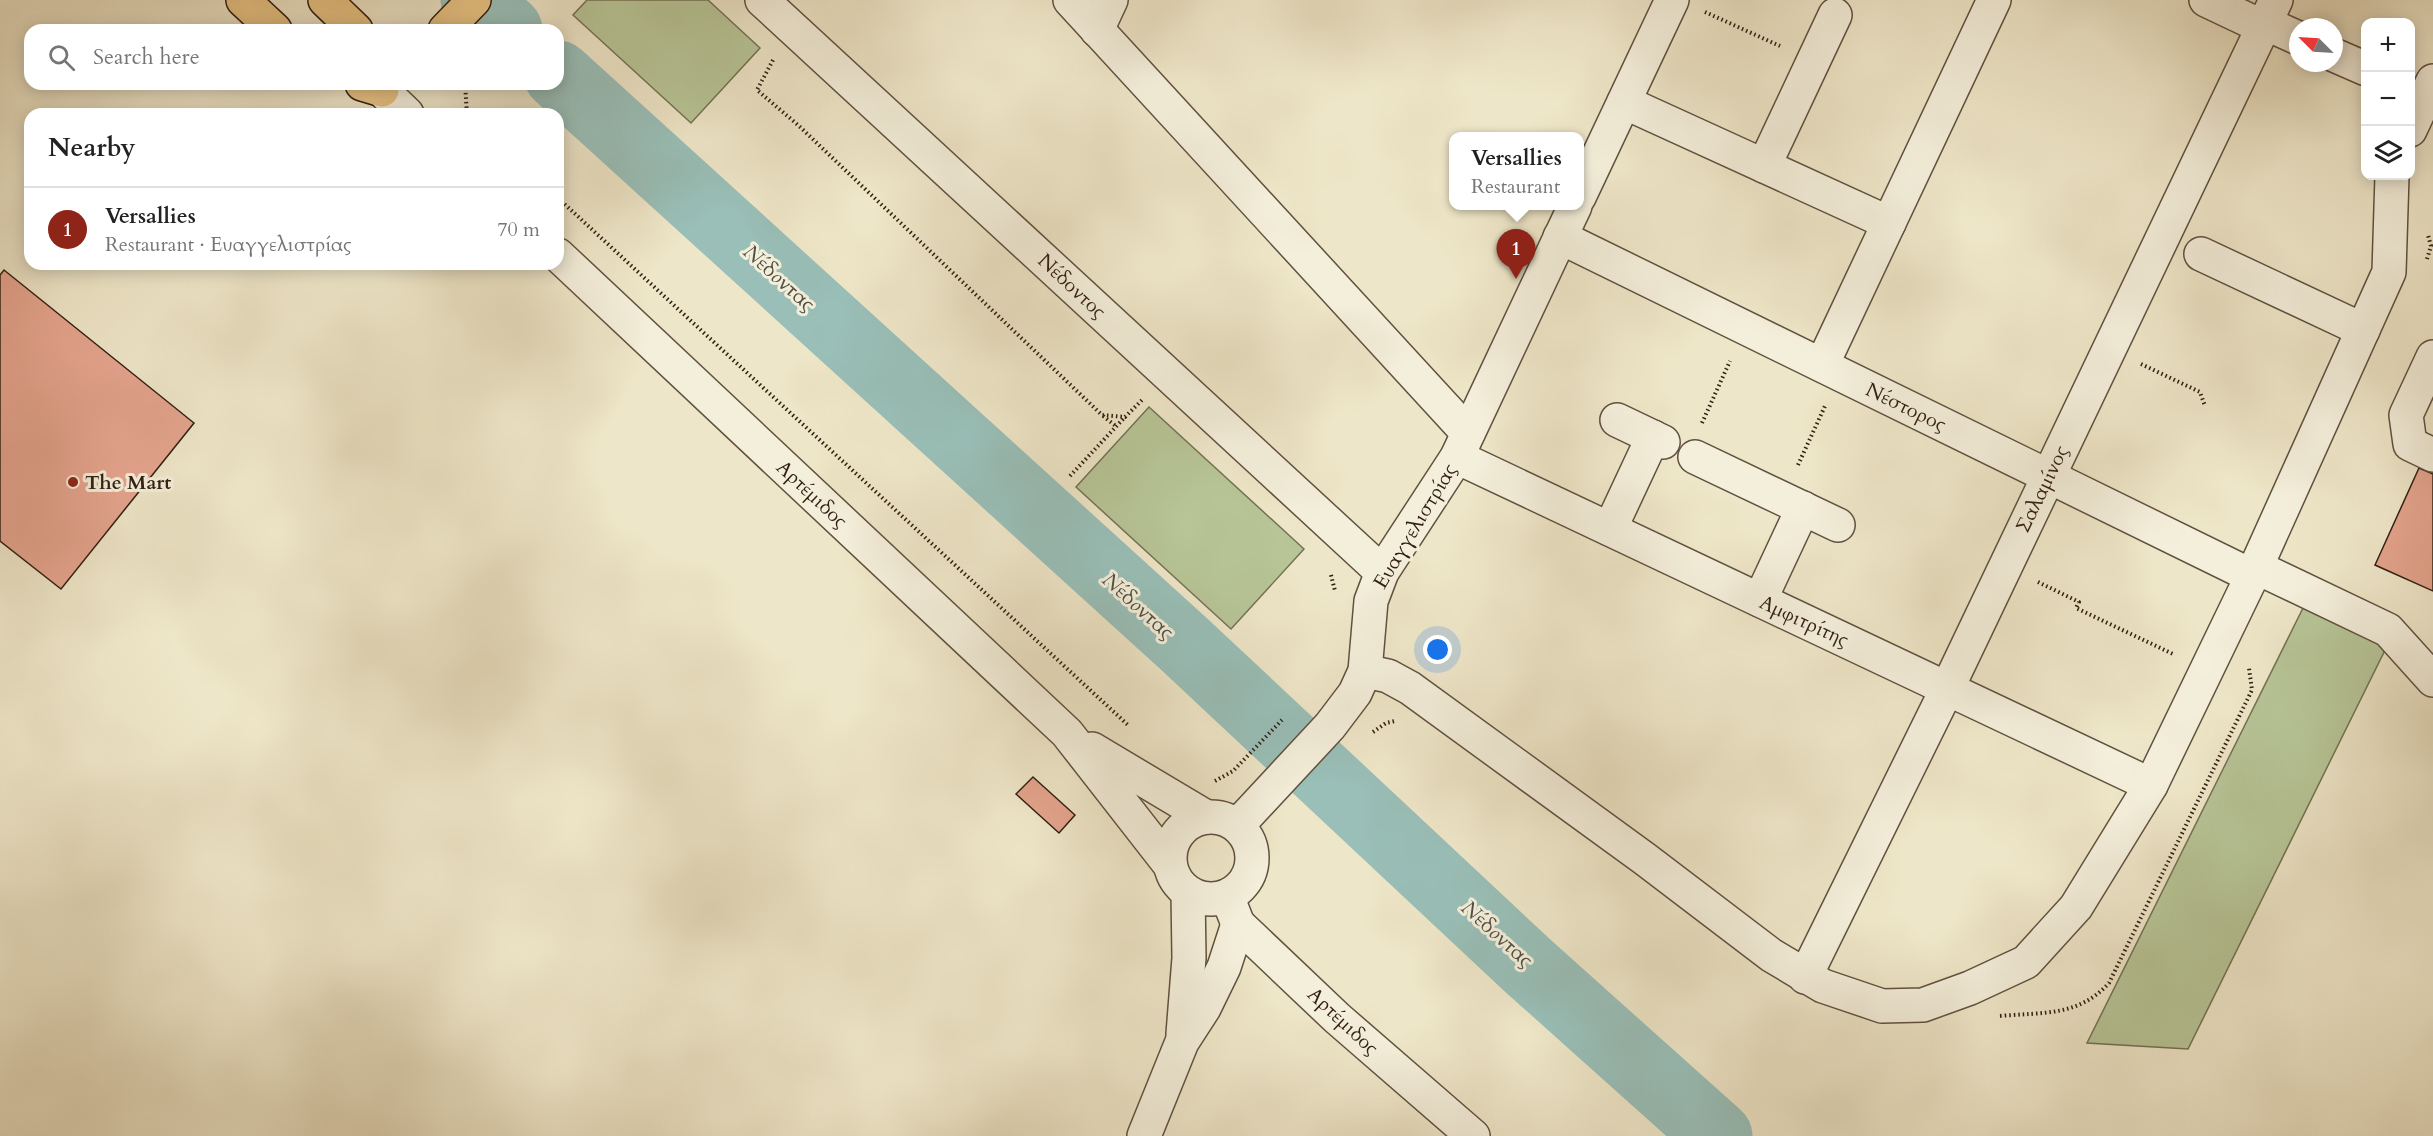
<!DOCTYPE html>
<meta charset="utf-8">
<style>
body{margin:0;font-family:Cardo,serif;background:#f6f6f6;color:#222}
.controls{position:absolute;right:18px;top:18px;display:grid;overflow:hidden;border-radius:12px;box-shadow:0 3px 15px #0003}
.controls button{width:54px;height:54px;display:grid;place-items:center;padding:0;border:0;border-bottom:2px solid #e0e0e0;background:#fff;color:#222;font:30px sans-serif}
.compass{position:absolute;left:2289px;top:18px;width:54px;height:54px;border-radius:50%;background:#fff;box-shadow:0 3px 15px #0003;rotate:294deg}
.you{position:absolute;left:1438px;top:650px;width:21px;height:21px;margin:-15px;border:4px solid #fff;border-radius:50%;background:#1a73e8;box-shadow:0 0 0 9px #1a73e833}
.badge{display:grid;place-items:center;width:39px;height:39px;border-radius:50%;background:#8f2418;color:#fff;font-size:20px;font-weight:700}
.pin{position:absolute;translate:-50% -50px;filter:drop-shadow(0 2px 3px #0008)}
.pin::after{content:'';position:absolute;top:32px;width:21px;height:18px;background:inherit;clip-path:polygon(0 0,100% 0,50% 100%)}
.popup{position:absolute;left:1449px;top:132px;width:135px;height:78px;box-sizing:border-box;display:grid;place-content:center;border-radius:12px;background:#fff;filter:drop-shadow(0 2px 4px #0005);font-size:20px;white-space:nowrap;color:#767676}
.popup b{font-size:22px;color:#222}
.popup::after{content:'';position:absolute;left:50%;top:100%;margin-left:-12px;border:12px solid transparent;border-top-color:#fff}
.list{margin:0;padding:0;list-style:none}
h2{display:flex;justify-content:space-between;align-items:center;height:78px;margin:0;padding:0 24px;font-size:26px}
h2 small{font-size:20px;font-weight:400;color:#767676}
.list li{display:grid;grid-template-columns:39px 1fr auto;gap:18px;align-items:center;box-sizing:border-box;height:84px;padding:0 24px;border-top:2px solid #e0e0e0}
.list b{display:block;font-size:22px;white-space:nowrap}
.list p{margin:0;font-size:20px;white-space:nowrap;color:#767676}
.list em{font-size:20px;font-style:normal;color:#767676}
.icon{flex:none;width:33px;height:33px;fill:none;stroke:currentColor;stroke-width:2;stroke-linecap:round;stroke-linejoin:round}
.map{position:relative;flex:none;width:2433px;height:1136px;overflow:hidden}
.search{position:absolute;background:#fff;box-shadow:0 3px 15px #0003;left:24px;top:24px;width:540px;height:66px;display:flex;align-items:center;gap:15px;box-sizing:border-box;padding:0 21px;border-radius:18px;color:#767676;font-size:22px}
.panel{position:absolute;background:#fff;box-shadow:0 3px 15px #0003;left:24px;top:108px;width:540px;height:162px;border-radius:18px}
.map>svg:first-child{display:block}
.green{fill:#b7c597;stroke:#747254;stroke-width:1.5}
.lines{fill:none;stroke-linecap:round;stroke-linejoin:round}
.river{stroke:#99bfb8;stroke-width:69}
.building{fill:#e5a48e;stroke:#311f12;stroke-width:1.5}
.minor-casing{stroke:#605140;stroke-width:36}
.major-casing{stroke:#311f12;stroke-width:36}
.path{stroke:#311f12;stroke-width:4;stroke-dasharray:1.5 3;stroke-linecap:butt}
.minor{stroke:#f4efdb;stroke-width:33}
.major{stroke:#e7c384;stroke-width:33}
.poi-dot{fill:#8f2418;stroke:#f4efdb;stroke-width:2}
.labels{text-anchor:middle;dominant-baseline:central;stroke-width:6;stroke-linejoin:round;paint-order:stroke}
.street-label{font-size:20px;fill:#311f12;stroke:#f4efdb}
.poi-label{font-size:20px;font-weight:bold;fill:#311f12;stroke:#f4efdb;text-anchor:start}
.water-label{font-size:21px;font-style:italic;fill:#504f44;stroke:#f4efdb}
</style>
<div class="map">
<svg width="2433" height="1136" viewBox="0 0 2433 1136">
<rect width="100%" height="100%" fill="#eee6c8"/>
<filter id="stains"><feTurbulence type="fractalNoise" baseFrequency=".00333" numOctaves="4"/><feColorMatrix values="0 0 0 0 .2 0 0 0 0 .09 0 0 0 0 .02 0 0 0 .5 -.17"/></filter>
<radialGradient id="worn" r=".72"><stop offset=".6" stop-color="#630" stop-opacity="0"/><stop offset="1" stop-color="#630" stop-opacity=".3"/></radialGradient>
<g class="green">
<polygon points="587,0 708,0 760,48 691,123 573,15"/>
<polygon points="1149,407 1304,549 1231,629 1076,487"/>
<polygon points="2305,604 2388,644 2188,1049 2087,1043"/>
</g>
<g class="lines">
<g class="river">
<polyline points="475,0 508,30"/>
<polyline points="558,75 1184,644 1527,965 1718,1136"/>
</g>
</g>
<g class="building">
<polygon points="4,270 194,423 61,589 0,541 0,275"/>
<polygon points="2419,468 2433,474 2433,591 2375,565"/>
<polygon points="1033,777 1075,815 1059,833 1016,794"/>
</g>
<g class="lines">
<defs>
<g id="minor">
<polyline points="762,0 1382,572"/>
<polyline points="1070,0 1468,433"/>
<polyline points="2206,0 2263,27"/>
<polyline points="2265,23 2298,38"/>
<polyline points="1097,30 1111,0"/>
<polyline points="2334,55 2366,69"/>
<polyline points="382,90 407,114"/>
<polyline points="1624,102 1889,223"/>
<polyline points="2410,130 2433,81"/>
<polyline points="1764,166 1835,15"/>
<polyline points="1579,197 1672,0"/>
<polyline points="1560,237 2252,576"/>
<polyline points="2201,254 2363,330"/>
<polyline points="558,255 1067,733 1170,865"/>
<polyline points="2433,357 2406,415 2410,444 2433,455"/>
<polyline points="1822,365 1994,0"/>
<polyline points="1617,420 1663,442"/>
<polyline points="1457,457 2151,785"/>
<polyline points="1695,457 1838,525"/>
<polyline points="1610,529 1653,437"/>
<polyline points="2256,567 2388,630 2433,680"/>
<polyline points="1760,600 1803,508"/>
<polyline points="1365,671 1388,676 1410,688 1645,859 1771,955 1823,986 1882,1006 1923,1005 1970,988 2026,962 2076,907 2151,785 2252,576 2389,272 2392,176"/>
<polyline points="1092,749 1206,817"/>
<circle cx="1211" cy="858" r="41"/>
<polyline points="1237,826 1330,726 1355,693 1365,671 1371,601 1382,572 1457,457 1575,206"/>
<polyline points="1227,896 1238,924 1337,1018 1473,1136"/>
<polyline points="1805,977 1947,689 2276,0"/>
<polyline points="1183,1034 1189,958 1188,893"/>
<polyline points="1144,1136 1182,1042 1204,1008 1224,967 1238,924"/>
</g>
<g id="major">
<polyline points="243,0 275,30"/>
<polyline points="325,0 356,30"/>
<polyline points="445,30 474,0"/>
<polyline points="362,84 382,90"/>
</g>
</defs>
<use href="#minor" class="minor-casing"/>
<use href="#major" class="major-casing"/>
<g class="path">
<polyline points="1705,12 1780,46"/>
<polyline points="773,60 757,90 798,125 1102,415 1125,417 1143,399"/>
<polyline points="465,84 467,114"/>
<polyline points="558,198 1128,725"/>
<polyline points="2427,259 2431,246 2428,235"/>
<polyline points="2141,364 2200,392 2205,406"/>
<polyline points="1103,416 1117,427"/>
<polyline points="1702,423 1730,361"/>
<polyline points="1798,465 1825,406"/>
<polyline points="1070,476 1125,417"/>
<polyline points="1331,575 1335,591"/>
<polyline points="2038,582 2079,602 2076,608 2173,654"/>
<polyline points="1373,732 1386,723 1395,721"/>
<polyline points="1215,781 1233,771 1282,720"/>
<path d="M2000 1016C2043 1012 2078 1017 2109 983L2252 690 2249 668"/>
</g>
<use href="#minor" class="minor"/>
<use href="#major" class="major"/>
</g>
<circle class="poi-dot" cx="73" cy="482" r="6"/>
<g class="labels">
<g class="street-label">
<text transform="translate(1072 286) rotate(43)">Νέδοντος</text>
<text transform="translate(1906 407) rotate(26)">Νέστορος</text>
<text transform="translate(2042 489) rotate(-64)">Σαλαμίνος</text>
<text transform="translate(812 494) rotate(43)">Αρτέμιδος</text>
<text transform="translate(1415 526) rotate(-59)">Ευαγγελιστρίας</text>
<text transform="translate(1804 621) rotate(25)">Αμφιτρίτης</text>
<text transform="translate(1343 1021) rotate(43)">Αρτέμιδος</text>
</g>
<g class="poi-label">
<text x="85" y="482">The Mart</text>
</g>
<g class="water-label">
<text transform="translate(779 278) rotate(42)">Νέδoντας</text>
<text transform="translate(1138 606) rotate(42)">Νέδoντας</text>
<text transform="translate(1497 934) rotate(42)">Νέδoντας</text>
</g>
</g>
<rect width="100%" height="100%" filter="url(#stains)"/>
<rect width="100%" height="100%" fill="url(#worn)"/>
</svg>
<div class="controls">
<button>+</button>
<button>−</button>
<button><svg class="icon" aria-label="layers" viewBox="0 0 24 24"><path d="M12 4l9 5-9 5-9-5zM3 14l9 5 9-5"/></svg></button>
</div>
<svg class="compass" viewBox="-18 -18 36 36"><path d="M0-13l5 13h-10z" fill="#e53935"/><path d="M0 13l5-13h-10z" fill="#767676"/></svg>
<div class="you"></div>
<div class="pin badge" style="left:1516px;top:279px">1</div>
<div class="popup"><b>Versallies</b>Restaurant</div>
<div class="search"><svg class="icon" aria-label="search" viewBox="0 0 24 24"><circle cx="10" cy="10" r="6"/><path d="M15 15l6 6"/></svg>Search here</div>
<section class="panel">
<h2>Nearby<small></small></h2>
<ul class="list">
<li><span class="badge">1</span><div><b>Versallies</b><p>Restaurant · Ευαγγελιστρίας</p></div><em>70 m</em></li>
</ul>
</section>
</div>
